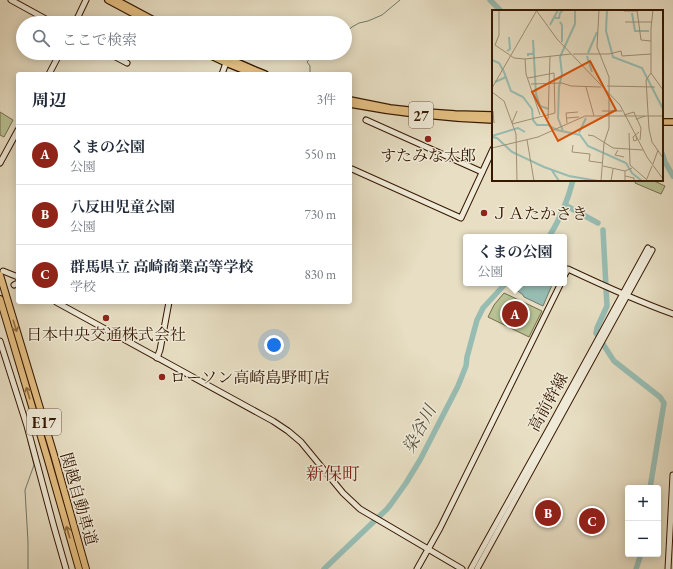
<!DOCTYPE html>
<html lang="ja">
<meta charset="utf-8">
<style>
body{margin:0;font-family:"EB Garamond","Noto Serif JP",serif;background:#f6f6f7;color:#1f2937}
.controls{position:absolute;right:12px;bottom:12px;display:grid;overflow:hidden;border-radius:4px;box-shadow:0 2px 10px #0003}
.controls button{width:36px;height:36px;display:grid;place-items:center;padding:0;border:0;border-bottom:1px solid #e0e1e3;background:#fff;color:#1f2937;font:20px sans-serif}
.you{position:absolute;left:274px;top:345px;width:14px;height:14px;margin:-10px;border:3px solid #fff;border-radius:50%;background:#1a73e8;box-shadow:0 0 0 6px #1a73e833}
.badge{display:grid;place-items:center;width:26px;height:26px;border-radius:50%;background:#8f2418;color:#fff;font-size:13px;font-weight:700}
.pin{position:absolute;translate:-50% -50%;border:2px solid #fff;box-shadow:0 1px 4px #0006}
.popup{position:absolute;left:463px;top:234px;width:104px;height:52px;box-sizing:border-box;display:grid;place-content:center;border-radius:4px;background:#fff;filter:drop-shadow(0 1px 3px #0005);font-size:13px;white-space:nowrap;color:#747a83}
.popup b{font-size:15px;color:#1f2937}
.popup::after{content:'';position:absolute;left:50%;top:100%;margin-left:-8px;border:8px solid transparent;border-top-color:#fff}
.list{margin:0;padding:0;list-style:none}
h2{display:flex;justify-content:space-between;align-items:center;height:52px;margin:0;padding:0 16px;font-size:17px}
h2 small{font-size:13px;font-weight:400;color:#747a83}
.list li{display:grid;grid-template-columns:26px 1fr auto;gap:12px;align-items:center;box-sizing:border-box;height:60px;padding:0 16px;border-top:1px solid #e0e1e3}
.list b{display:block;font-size:15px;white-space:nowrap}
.list p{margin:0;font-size:13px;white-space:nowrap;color:#747a83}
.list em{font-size:13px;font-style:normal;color:#747a83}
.icon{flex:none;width:22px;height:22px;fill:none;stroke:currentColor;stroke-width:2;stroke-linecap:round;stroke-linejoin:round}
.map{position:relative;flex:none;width:673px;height:569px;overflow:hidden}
.search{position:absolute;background:#fff;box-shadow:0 2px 10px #0003;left:16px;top:16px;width:336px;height:44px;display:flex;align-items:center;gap:10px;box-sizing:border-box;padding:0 14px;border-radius:22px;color:#747a83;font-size:15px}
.panel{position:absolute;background:#fff;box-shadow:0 2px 10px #0003;left:16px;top:72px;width:336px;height:232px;border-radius:4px}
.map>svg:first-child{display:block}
.green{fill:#b7c193;stroke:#766c4a}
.water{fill:#97bcb2;stroke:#707a6b}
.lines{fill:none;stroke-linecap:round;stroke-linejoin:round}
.stream{stroke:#707a6b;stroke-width:1}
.river{stroke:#97bcb2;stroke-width:5.5}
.secondary-casing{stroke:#361801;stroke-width:7}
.primary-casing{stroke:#361801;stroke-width:8}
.highway-casing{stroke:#361801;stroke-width:8}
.secondary{stroke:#efead8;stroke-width:5}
.primary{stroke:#e4bf82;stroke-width:5.5}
.highway{stroke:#e4bf82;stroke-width:6}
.oneway{stroke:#8d6c42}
.poi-dot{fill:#8f2418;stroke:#efead8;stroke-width:1.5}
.labels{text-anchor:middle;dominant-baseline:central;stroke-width:3;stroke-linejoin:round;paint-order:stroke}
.shield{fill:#efead8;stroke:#6e5742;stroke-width:1}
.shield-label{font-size:15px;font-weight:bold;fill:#361801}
.poi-label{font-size:16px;fill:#361801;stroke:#efead8}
.street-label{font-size:16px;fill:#361801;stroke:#efead8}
.water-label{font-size:17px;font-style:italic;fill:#58513f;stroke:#efead8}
.quarter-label{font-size:18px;fill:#7a1f14;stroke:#efead8}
.inset-river{fill:none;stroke:#97bcb2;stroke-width:2}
.inset-road{fill:none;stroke:#a08f75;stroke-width:1}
.view{fill:#d6520b;fill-opacity:0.15;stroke:#d6520b;stroke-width:2}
.inset-edge{fill:none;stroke:#361801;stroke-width:2}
</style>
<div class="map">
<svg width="673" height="569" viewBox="0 0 673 569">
<rect width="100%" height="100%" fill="#e7dec3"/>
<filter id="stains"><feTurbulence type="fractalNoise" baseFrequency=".005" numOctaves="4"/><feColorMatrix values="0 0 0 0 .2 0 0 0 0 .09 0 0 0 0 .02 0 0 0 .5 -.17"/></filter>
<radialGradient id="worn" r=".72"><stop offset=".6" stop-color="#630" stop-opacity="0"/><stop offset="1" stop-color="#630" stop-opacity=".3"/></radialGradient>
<g class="green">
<polygon points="0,112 13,120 4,137 0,135"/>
<polygon points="636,180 652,180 665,186 661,194 635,183"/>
<polygon points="504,293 542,311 529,337 488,317 494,305"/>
<polygon points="546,501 559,507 551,525 549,525 538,520 538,519"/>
</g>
<polygon class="water" points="519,283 551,283 552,285 543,306 524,297 523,295 514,288"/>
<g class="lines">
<g class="stream">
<polyline points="345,33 352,27 359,23 368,21 382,15 400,0"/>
<polyline points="310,74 310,66 307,62 313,55 318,53"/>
<polyline points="28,441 34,465 25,490 28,542 28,569"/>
</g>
<g class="river">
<polyline points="490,0 501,11"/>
<polyline points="662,153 665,162 673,176"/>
<polyline points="565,205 598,223"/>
<polyline points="603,230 607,306 597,328 596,333 610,355 614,361 660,397 664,403 650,488"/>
<path d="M549 237C560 219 568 200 573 180"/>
<polyline points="324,569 387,509 391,504 406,483 420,460 458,386 466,366 467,357 477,320 483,308 506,283"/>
<polyline points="636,569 641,554"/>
</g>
<defs>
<g id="secondary">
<polyline points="11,0 53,23"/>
<polyline points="75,23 86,0"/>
<polyline points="108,53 127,63"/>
<polyline points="49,74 60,53"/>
<polyline points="222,74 226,63 225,60"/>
<polyline points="366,120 482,172"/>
<polyline points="0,163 18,130"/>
<polyline points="352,169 461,218 493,149"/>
<polyline points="3,271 18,277"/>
<path d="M564 276 568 269C602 285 637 301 673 314"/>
<polyline points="14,285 18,283"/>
<polyline points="56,302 273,421 288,431 301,442 343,493 360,509 462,569"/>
<polyline points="0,341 27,426 54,527 66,569"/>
<polyline points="157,358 160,350 169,302"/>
<polyline points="417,569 440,528 561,283"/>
<polyline points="471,569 550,427 648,248"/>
<polyline points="477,569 652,250"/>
<polyline points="668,569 673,475"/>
</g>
<g id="primary">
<polyline points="108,0 151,23"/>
<polyline points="116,0 159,23"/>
<polyline points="205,53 226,63 253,74"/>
<polyline points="216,53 255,70 265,74"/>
<polyline points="350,100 390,108 426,112 455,114 493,115"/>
<path d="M350 104C397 113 445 118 493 120"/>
<polyline points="662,122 673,122"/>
</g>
<g id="highway">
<polyline points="0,275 54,455 86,569"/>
<polyline points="0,299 47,457 79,569"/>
</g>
</defs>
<use href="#secondary" class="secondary-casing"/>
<use href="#primary" class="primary-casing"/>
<use href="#highway" class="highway-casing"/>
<use href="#secondary" class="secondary"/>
<use href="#primary" class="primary"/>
<use href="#highway" class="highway"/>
</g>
<defs><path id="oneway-shaft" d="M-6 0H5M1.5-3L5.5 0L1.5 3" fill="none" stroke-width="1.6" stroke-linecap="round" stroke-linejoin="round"/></defs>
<g class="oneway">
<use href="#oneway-shaft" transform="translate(15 326) rotate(73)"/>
<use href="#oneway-shaft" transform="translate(28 393) rotate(-107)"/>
<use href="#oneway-shaft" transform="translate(68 532) rotate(-107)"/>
</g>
<g class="poi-dot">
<circle cx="428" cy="139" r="4"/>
<circle cx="484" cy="213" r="4"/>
<circle cx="106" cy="318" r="4"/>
<circle cx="162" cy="377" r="4"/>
</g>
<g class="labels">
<g class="shield">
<rect x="409" y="102" width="24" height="26" rx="3"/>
<rect x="27" y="409" width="34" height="26" rx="3"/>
</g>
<g class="shield-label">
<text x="421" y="115">27</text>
<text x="44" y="422">E17</text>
</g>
<g class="poi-label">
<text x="428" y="155">すたみな太郎</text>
<text x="492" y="213" text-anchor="start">ＪＡたかさき</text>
<text x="106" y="334">日本中央交通株式会社</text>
<text x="170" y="377" text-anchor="start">ローソン高崎島野町店</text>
</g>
<g class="street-label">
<text transform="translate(548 402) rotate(-61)">高前幹線</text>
<text transform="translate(79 499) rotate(74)">関越自動車道</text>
</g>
<g class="water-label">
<text transform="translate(419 429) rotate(-62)">染谷川</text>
</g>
<g class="quarter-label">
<text x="333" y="473">新保町</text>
</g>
</g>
<g transform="translate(492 10)">
<rect width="171" height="171" fill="#e7dec3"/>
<path class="inset-river" d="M115 0 114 21 121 47 150 58 171 99M140 3 143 21H157M63 8H67L68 3 71 0M68 12 70 15V32M58 15 66 0M41 30 44 84 48 96 57 99M15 41 18 39 17 27M96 43 105 22M36 46V44H41L42 38M95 46 100 62M0 50 7 53 12 62 19 81 31 87 40 99 41 110 45 115H56L65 120 88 125 96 136 134 153 140 163 150 171M3 72 14 67M71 121 66 108 67 77 70 64 68 47 83 14V0M87 123 94 108M0 126 26 118 33 122M0 127 5 128 20 142 52 157 77 166 106 171M59 159 67 171"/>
<path class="inset-road" d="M44 0 65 29 128 95 155 147 171 169M107 0 105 37 117 67V118L112 133 109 171M145 0 149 30 159 31M161 0 159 18V63L154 70 157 119 160 132 171 148M132 1H145M133 12H160M5 30 7 25V0M5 30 3 35 22 48 33 49 79 44M81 44H117L129 41 130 46 159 44M33 49 34 64 48 105M159 63 171 80M39 74 70 73 79 76 109 77M115 76 163 77M94 77 102 106M0 78 45 0M0 82 12 91 24 124 25 171M1 101 2 113M110 101H130M132 105 142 102 145 110M75 108 87 107M56 109 58 46M20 113 25 101M75 113 74 103 86 102M20 114 63 103 62 63 36 68M137 123 138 155 154 169M96 125 102 126 121 138 151 140M144 126 145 130 142 131 141 127 147 122M35 130 42 171M148 130 149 118 145 109 153 106M81 135 80 142 98 144 97 151 111 153M0 138 46 127 93 106H171M126 140 123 145 132 147M161 154 166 140M111 156 133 161M133 166 142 168V171M119 171 121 159M133 171V161L140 158M154 171 160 156"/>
<path class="view" d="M98 51 124 100 66 131 40 82Z"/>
<rect width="171" height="171" class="inset-edge"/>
</g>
<rect width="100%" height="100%" filter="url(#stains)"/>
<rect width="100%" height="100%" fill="url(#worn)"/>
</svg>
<div class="controls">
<button>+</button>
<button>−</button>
</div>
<div class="you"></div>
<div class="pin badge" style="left:515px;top:314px">A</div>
<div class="popup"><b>くまの公園</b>公園</div>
<div class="pin badge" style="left:548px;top:513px">B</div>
<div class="pin badge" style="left:592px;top:521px">C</div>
<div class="search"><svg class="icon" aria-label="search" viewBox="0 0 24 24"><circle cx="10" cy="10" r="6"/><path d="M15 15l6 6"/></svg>ここで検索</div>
<section class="panel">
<h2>周辺<small>3件</small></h2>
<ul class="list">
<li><span class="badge">A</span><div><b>くまの公園</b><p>公園</p></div><em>550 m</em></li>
<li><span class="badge">B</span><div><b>八反田児童公園</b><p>公園</p></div><em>730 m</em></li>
<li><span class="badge">C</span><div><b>群馬県立 高崎商業高等学校</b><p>学校</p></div><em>830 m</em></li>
</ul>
</section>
</div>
